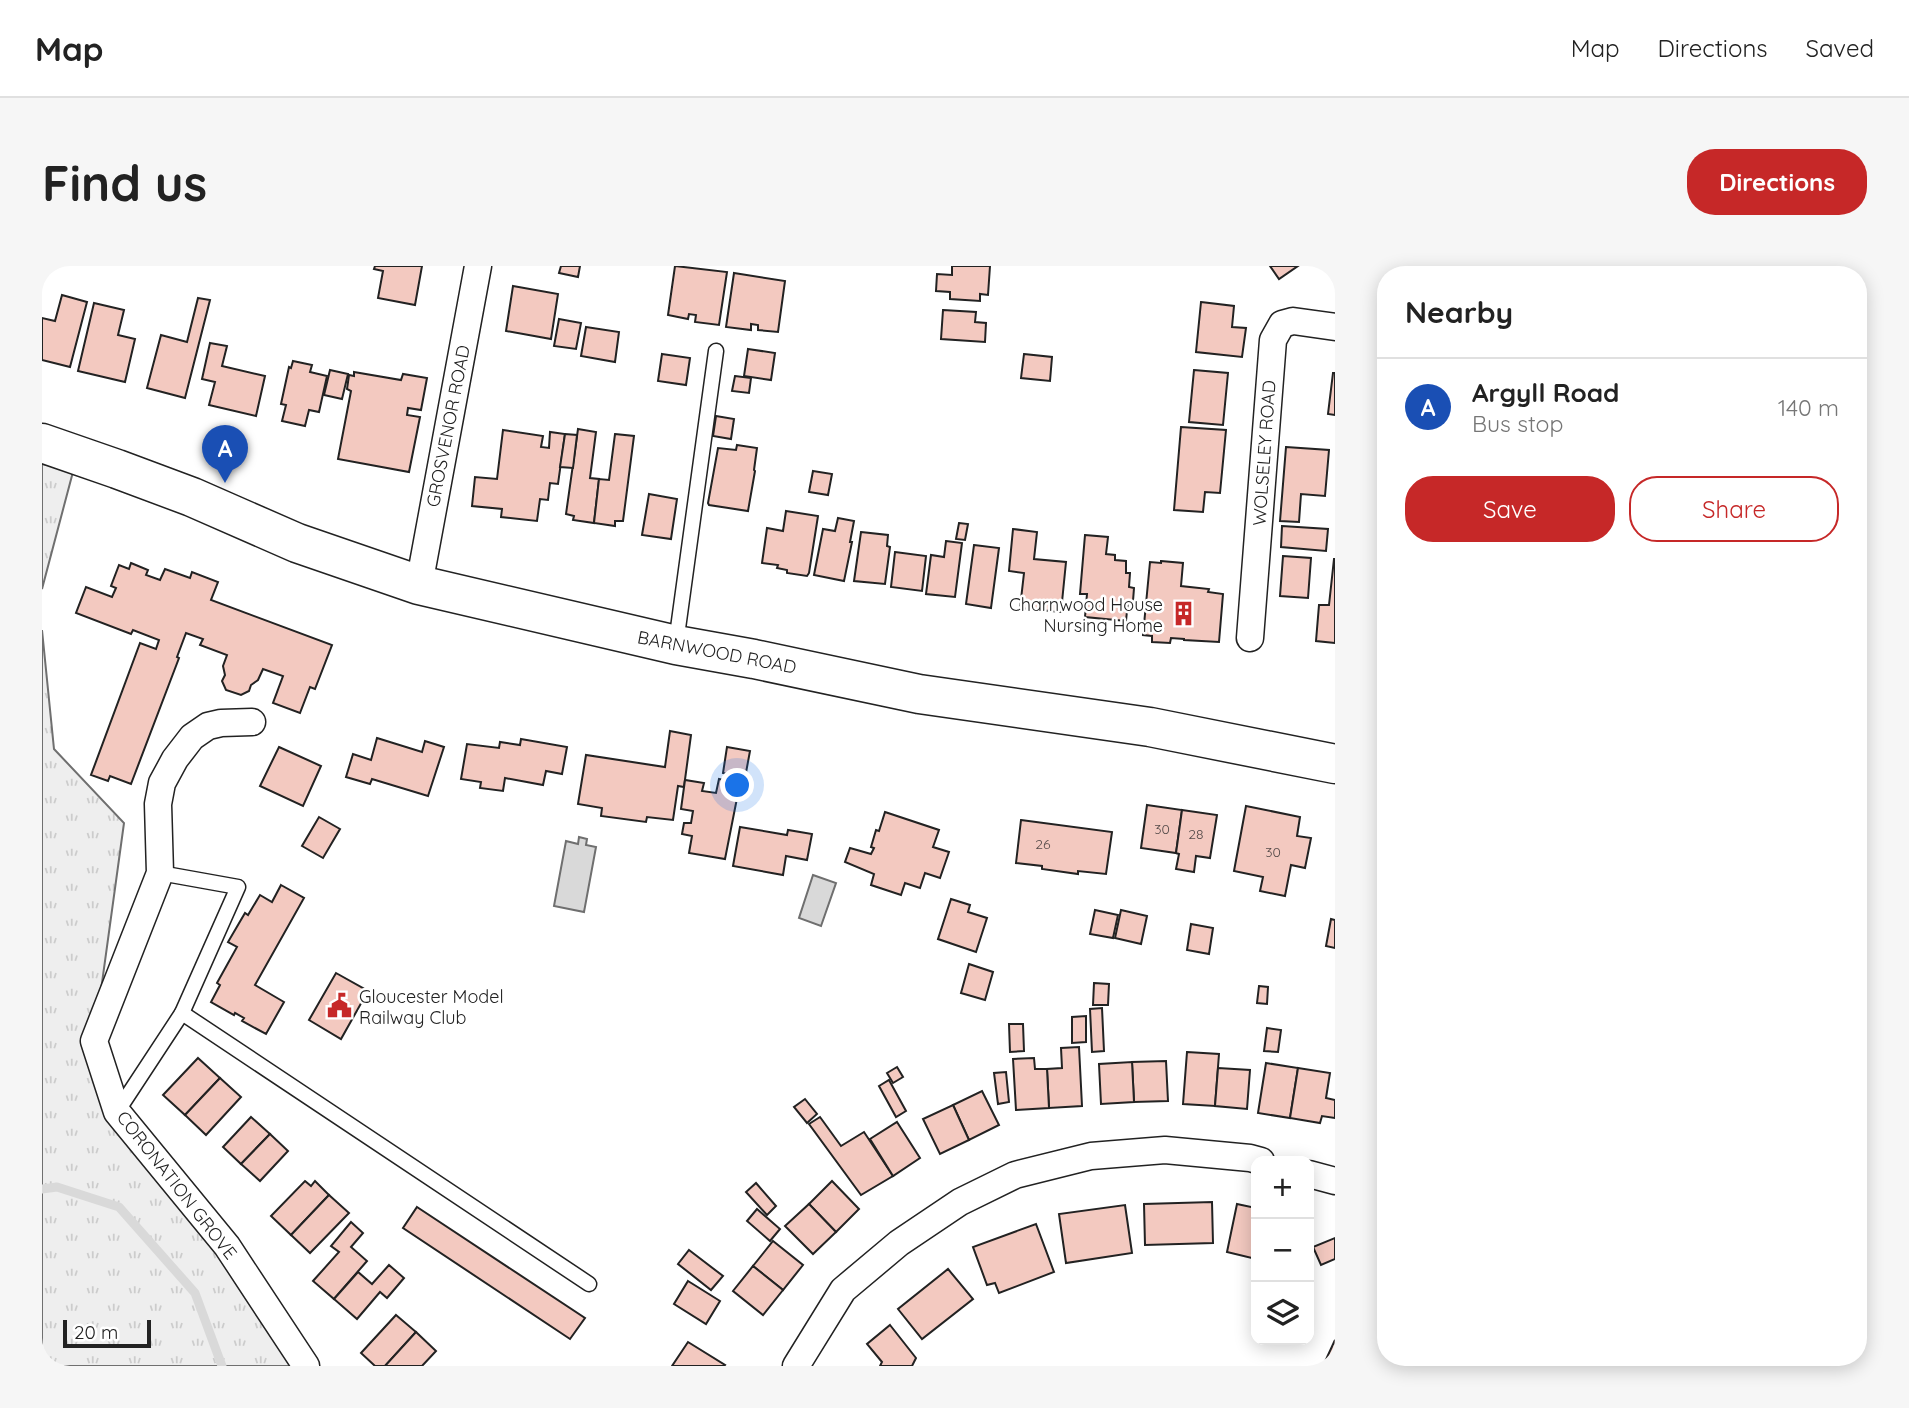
<!DOCTYPE html>
<meta charset="utf-8">
<style>
body{margin:0;font-family:Quicksand,sans-serif;background:#f6f6f6;color:#222}
.controls{position:absolute;right:21px;bottom:21px;display:grid;overflow:hidden;border-radius:14px;box-shadow:0 4px 18px #0003}
.controls button{width:63px;height:63px;display:grid;place-items:center;padding:0;border:0;border-bottom:2px solid #e0e0e0;background:#fff;color:#222;font:35px sans-serif}
.scale{position:absolute;left:21px;bottom:18px;width:88px;box-sizing:border-box;padding-left:7px;border:4px solid #222;border-top:0;font-size:19px;line-height:24px;white-space:nowrap;color:#222;-webkit-text-stroke:5px #fff;paint-order:stroke}
.you{position:absolute;left:696px;top:520px;width:24px;height:24px;margin:-18px;border:5px solid #fff;border-radius:50%;background:#1a73e8;box-shadow:0 0 0 10px #1a73e833}
.badge{display:grid;place-items:center;width:46px;height:46px;border-radius:50%;background:#c62828;color:#fff;font-size:23px;font-weight:700}
.pin{position:absolute;translate:-50% -58px;filter:drop-shadow(0 2px 4px #0008)}
.pin::after{content:'';position:absolute;top:37px;width:24px;height:21px;background:inherit;clip-path:polygon(0 0,100% 0,50% 100%)}
.list{margin:0;padding:0;list-style:none}
h2{display:flex;justify-content:space-between;align-items:center;height:91px;margin:0;padding:0 28px;font-size:30px}
h2 small{font-size:23px;font-weight:400;color:#767676}
.list li{display:grid;grid-template-columns:46px 1fr auto;gap:21px;align-items:center;box-sizing:border-box;height:98px;padding:0 28px;border-top:2px solid #e0e0e0}
.list b{display:block;font-size:26px;white-space:nowrap}
.list p{margin:0;font-size:23px;white-space:nowrap;color:#767676}
.list em{font-size:23px;font-style:normal;color:#767676}
.actions{display:flex;gap:14px;padding:21px 28px}
.actions a{flex:1;padding:16px 0;border:2px solid #c62828;border-radius:28px;text-align:center;font-size:24px;color:#c62828}
.actions .main{background:#c62828;color:#fff}
.icon{flex:none;width:38px;height:38px;fill:none;stroke:currentColor;stroke-width:2;stroke-linecap:round;stroke-linejoin:round}
.map{position:relative;flex:none;width:1293px;height:1100px;overflow:hidden;border-radius:28px}
header{display:flex;align-items:center;gap:42px;box-sizing:border-box;height:98px;padding:0 35px;background:#fff;border-bottom:2px solid #e0e0e0}
header strong{font-size:33px}
nav{display:flex;gap:38px;margin-inline-start:auto;font-size:24px}
.intro{display:flex;align-items:center;justify-content:space-between;box-sizing:border-box;height:168px;padding:0 42px}
h1{margin:0;font-size:49px}
.button{padding:18px 32px;border-radius:28px;background:#c62828;color:#fff;font-size:24px;font-weight:700}
main{display:flex;gap:42px;padding:0 42px}
aside{flex:1;background:#fff;border-radius:28px;box-shadow:0 4px 18px #0003}
.map>svg:first-child{display:block}
.park{fill:url(#park-tufts);stroke:#6f6f6f;stroke-width:2}
.water{fill:#d9d9d9;stroke:#6f6f6f;stroke-width:2}
.lines{fill:none;stroke-linecap:round;stroke-linejoin:round}
.stream{stroke:#d9d9d9;stroke-width:9}
.building{fill:#f3c9c0;stroke:#222;stroke-width:2}
.service-casing{stroke:#222;stroke-width:17}
.minor-casing{stroke:#222;stroke-width:29}
.primary-casing{stroke:#222;stroke-width:41}
.service{stroke:#fff;stroke-width:14}
.minor{stroke:#fff;stroke-width:26}
.primary{stroke:#fff;stroke-width:38}
.labels{text-anchor:middle;dominant-baseline:central;stroke-width:5;stroke-linejoin:round;paint-order:stroke}
.number-label{font-size:14px;fill:#564c4a}
.street-label{font-size:18px;fill:#222;stroke:#fff}
.poi-label{font-size:18px;fill:#222;stroke:#fff;text-anchor:end}
</style>
<header>
<strong>Map</strong>
<nav><a>Map</a><a>Directions</a><a>Saved</a></nav>
</header>
<div class="intro"><h1>Find us</h1><a class="button">Directions</a></div>
<main>
<div class="map">
<svg width="1293" height="1100" viewBox="0 0 1293 1100">
<defs>
<pattern id="park-tufts" width="24" height="20" patternUnits="userSpaceOnUse" patternTransform="scale(1.75)"><rect width="24" height="20" fill="#eee"/><path d="M3 7l-1-3M5 7V3M7 7l1-3M15 17l-1-3M17 17v-4M19 17l1-3" fill="none" stroke="#ccc"/></pattern>
</defs>
<rect width="100%" height="100%" fill="#fff"/>
<g class="park">
<polygon points="0,198 32,202 0,323"/>
<polygon points="0,364 12,483 82,557 52,775 75,846 264,1100 0,1100"/>
</g>
<g class="water">
<polygon points="537,571 545,573 544,579 554,581 542,646 512,640 524,575 536,578"/>
<polygon points="771,609 794,617 779,660 757,652"/>
</g>
<g class="lines">
<polyline class="stream" points="0,923 15,921 77,941 153,1027 180,1100"/>
</g>
<g class="building">
<polygon points="333,0 380,0 373,39 336,32 341,5 332,3"/>
<polygon points="519,0 538,0 536,11 517,7"/>
<polygon points="633,0 685,6 677,59 653,56 654,49 647,48 646,53 626,49"/>
<polygon points="910,0 948,0 946,29 938,28 938,35 908,33 908,26 894,25 895,8 910,9"/>
<polygon points="1228,0 1256,0 1237,13"/>
<polygon points="692,7 743,15 736,66 716,64 716,59 709,58 709,64 684,61"/>
<polygon points="471,20 516,28 509,73 464,65"/>
<polygon points="20,29 45,36 28,101 0,94 0,52 13,55"/>
<polygon points="156,32 168,34 143,132 105,122 119,69 145,76"/>
<polygon points="1159,36 1192,40 1190,61 1204,62 1200,91 1154,86"/>
<polygon points="52,37 82,44 76,69 93,73 83,116 36,105"/>
<polygon points="901,44 934,46 933,56 944,57 943,76 899,73"/>
<polygon points="517,53 539,57 534,83 512,80"/>
<polygon points="544,61 577,66 573,96 539,90"/>
<polygon points="168,77 185,80 180,100 223,110 214,150 167,139 173,116 160,113"/>
<polygon points="706,83 733,87 729,114 702,110"/>
<polygon points="620,88 648,92 644,119 616,115"/>
<polygon points="982,88 1010,91 1008,115 979,112"/>
<polygon points="251,95 270,99 268,106 285,110 277,146 267,144 263,160 240,155 244,139 239,138 247,101 249,102"/>
<polygon points="288,104 306,108 300,133 282,129"/>
<polygon points="1152,104 1186,107 1181,159 1147,156"/>
<polygon points="312,106 359,114 361,108 385,112 379,144 366,142 365,149 378,151 367,206 296,193 309,125 305,123 307,109 312,110"/>
<polygon points="1291,107 1293,107 1293,149 1286,148"/>
<polygon points="693,110 709,112 707,127 690,125"/>
<polygon points="674,150 692,153 689,173 671,170"/>
<polygon points="1139,161 1184,164 1178,227 1163,226 1161,246 1132,244"/>
<polygon points="536,163 554,166 548,212 557,213 552,257 531,254 532,250 524,248"/>
<polygon points="461,164 501,170 499,181 507,182 508,166 523,168 516,218 508,217 506,234 498,233 495,255 459,251 460,243 430,240 433,211 455,213"/>
<polygon points="523,168 535,169 531,202 518,201"/>
<polygon points="573,168 592,170 581,255 573,255 573,260 552,257 557,213 567,214"/>
<polygon points="695,179 715,182 712,204 713,205 706,245 667,239 666,237 676,182 694,184"/>
<polygon points="1244,181 1287,184 1283,230 1259,228 1257,256 1238,255"/>
<polygon points="771,205 790,208 786,229 767,226"/>
<polygon points="607,228 635,233 629,273 600,269"/>
<polygon points="744,245 776,250 767,307 765,310 745,307 745,304 735,302 736,299 720,297 725,262 741,265"/>
<polygon points="796,252 812,255 808,276 810,276 802,315 772,309 781,263 793,265"/>
<polygon points="917,257 926,258 923,274 914,273"/>
<polygon points="1240,260 1286,263 1284,285 1239,281"/>
<polygon points="971,263 995,266 992,293 1024,296 1019,346 978,342 982,307 967,305"/>
<polygon points="819,266 846,269 845,280 848,281 843,318 812,315"/>
<polygon points="1043,269 1066,271 1064,288 1073,289 1073,294 1084,295 1084,307 1088,307 1087,321 1092,322 1091,335 1086,335 1084,355 1043,351 1045,328 1038,328"/>
<polygon points="904,275 920,277 913,331 884,328 889,289 902,291"/>
<polygon points="932,279 957,282 949,342 924,338"/>
<polygon points="853,286 884,290 880,325 849,321"/>
<polygon points="1241,290 1269,292 1266,332 1238,330"/>
<polygon points="1292,293 1293,293 1293,377 1274,375 1277,339 1287,339"/>
<polygon points="1119,295 1141,297 1139,320 1167,323 1166,326 1181,328 1177,376 1142,374 1142,373 1129,372 1128,377 1110,376 1110,370 1101,369 1108,296 1119,297"/>
<polygon points="89,297 106,304 104,309 118,314 123,303 148,312 150,306 176,316 169,334 290,379 273,423 268,421 258,447 231,437 241,410 221,403 216,414 209,419 207,425 199,429 184,424 180,415 183,409 181,400 185,389 158,379 161,373 144,367 135,391 137,392 89,518 68,510 66,515 49,509 98,377 114,383 117,374 91,364 89,368 34,347 44,321 70,331 74,322 69,320 77,299 87,303"/>
<polygon points="628,465 649,469 642,521 636,520 631,554 605,551 604,556 559,550 560,542 536,538 544,489 623,501"/>
<polygon points="335,472 380,486 383,475 402,481 386,530 330,513 328,518 304,511 311,488 329,494"/>
<polygon points="479,473 525,481 520,508 504,505 501,519 463,512 461,525 438,522 439,516 419,513 425,478 457,482 458,476 478,479"/>
<polygon points="237,481 279,500 261,540 218,520"/>
<polygon points="685,481 708,485 703,512 681,507"/>
<polygon points="677,513 698,517 683,593 647,587 650,570 640,568 642,557 649,557 651,545 639,543 643,514 662,517 660,525 674,527"/>
<polygon points="1105,539 1140,544 1134,587 1099,582"/>
<polygon points="1204,540 1258,551 1255,570 1269,572 1263,602 1249,599 1243,630 1218,625 1221,611 1192,605"/>
<polygon points="1140,544 1175,549 1168,592 1154,590 1152,606 1134,603 1137,588 1134,587"/>
<polygon points="843,546 897,564 891,581 907,586 898,612 883,607 878,622 863,617 859,629 829,619 832,608 803,596 808,582 829,588 832,582 829,581 834,564 837,565"/>
<polygon points="277,551 298,563 281,592 260,580"/>
<polygon points="979,554 1070,566 1064,608 1036,605 1036,608 1000,603 1000,600 974,597"/>
<polygon points="698,561 745,569 746,564 770,568 765,594 744,590 741,609 691,600"/>
<polygon points="239,619 262,632 213,719 242,736 224,768 200,755 202,752 193,747 192,749 169,736 178,719 175,717 195,681 186,676 203,647 206,649 218,629 230,636"/>
<polygon points="909,633 928,639 926,646 945,652 934,686 896,673"/>
<polygon points="1053,644 1076,649 1071,672 1048,668"/>
<polygon points="1079,644 1105,650 1099,678 1073,672"/>
<polygon points="1289,653 1293,654 1293,682 1284,680"/>
<polygon points="1149,658 1171,662 1167,688 1145,684"/>
<polygon points="927,698 951,706 943,734 919,727"/>
<polygon points="294,707 326,725 299,773 267,754"/>
<polygon points="1052,717 1067,718 1066,739 1051,739"/>
<polygon points="1217,720 1226,721 1225,738 1215,737"/>
<polygon points="1060,742 1062,785 1050,786 1048,743"/>
<polygon points="1044,750 1044,776 1030,777 1030,751"/>
<polygon points="967,758 981,758 982,785 968,786"/>
<polygon points="1225,762 1239,764 1236,786 1222,785"/>
<polygon points="1037,781 1040,840 1007,842 1005,803 1020,802 1019,782"/>
<polygon points="1145,786 1177,788 1173,840 1141,838"/>
<polygon points="156,792 178,812 143,849 121,829"/>
<polygon points="992,792 993,803 1005,803 1007,842 974,844 971,793"/>
<polygon points="1124,795 1126,835 1092,836 1090,796"/>
<polygon points="1090,796 1092,836 1059,838 1057,798"/>
<polygon points="1224,797 1256,802 1248,852 1216,847"/>
<polygon points="855,801 861,811 851,817 845,807"/>
<polygon points="1176,802 1208,804 1205,843 1173,840"/>
<polygon points="1256,802 1288,807 1284,832 1293,834 1293,852 1280,850 1278,857 1248,852"/>
<polygon points="964,806 967,836 956,838 952,807"/>
<polygon points="178,812 199,831 164,869 143,849"/>
<polygon points="847,814 864,845 854,851 837,820"/>
<polygon points="940,825 957,859 927,874 911,839"/>
<polygon points="763,833 775,848 765,857 752,841"/>
<polygon points="911,839 927,874 898,888 881,853"/>
<polygon points="209,851 228,868 199,898 181,881"/>
<polygon points="778,851 799,880 822,866 851,910 819,929 767,858"/>
<polygon points="855,856 878,892 851,910 828,873"/>
<polygon points="228,868 246,885 218,915 199,898"/>
<polygon points="263,915 269,920 273,915 287,929 249,969 229,950"/>
<polygon points="790,915 817,943 794,966 767,938"/>
<polygon points="714,917 734,940 725,949 704,926"/>
<polygon points="287,929 307,947 268,987 249,969"/>
<polygon points="1170,936 1171,977 1103,979 1102,938"/>
<polygon points="767,938 794,966 771,988 743,960"/>
<polygon points="1195,938 1214,942 1214,993 1185,986"/>
<polygon points="1083,939 1090,987 1024,997 1017,948"/>
<polygon points="375,941 543,1052 528,1073 361,962"/>
<polygon points="715,943 738,963 728,975 705,955"/>
<polygon points="309,956 321,967 309,981 325,995 292,1033 271,1015 297,986 289,980"/>
<polygon points="994,958 1012,1006 957,1027 953,1017 945,1019 931,981"/>
<polygon points="1293,972 1293,993 1279,999 1271,981"/>
<polygon points="731,975 761,999 741,1024 711,1000"/>
<polygon points="647,984 681,1010 669,1024 636,998"/>
<polygon points="347,999 362,1012 345,1032 338,1026 315,1053 292,1033 316,1006 330,1018"/>
<polygon points="711,1000 741,1024 721,1049 691,1025"/>
<polygon points="906,1003 931,1033 880,1073 856,1043"/>
<polygon points="646,1015 678,1035 664,1058 632,1038"/>
<polygon points="354,1049 374,1066 343,1100 333,1100 319,1087"/>
<polygon points="848,1059 874,1092 870,1100 838,1100 840,1096 825,1078"/>
<polygon points="374,1066 394,1085 380,1100 343,1100"/>
<polygon points="1293,1074 1293,1100 1281,1100"/>
<polygon points="646,1076 683,1099 682,1100 630,1100"/>
</g>
<g class="lines">
<defs>
<g id="service">
<polyline points="634,377 674,85"/>
<polyline points="140,747 547,1018"/>
<polyline points="75,846 140,747 196,621 118,607"/>
</g>
<g id="minor">
<polyline points="377,319 436,0"/>
<polyline points="1208,372 1231,74 1240,58 1251,55 1293,61"/>
<polyline points="210,456 179,457 166,460 150,471 133,493 120,517 116,538 118,607 52,775 75,846 185,980 264,1100"/>
<polyline points="1267,908 1293,915"/>
<polyline points="754,1100 801,1024 857,977 918,936 973,909 1049,890 1123,884 1208,892 1219,895"/>
</g>
<polyline id="primary" points="0,177 75,203 150,231 255,277 377,319 634,379 712,393 877,428 1108,461 1293,498"/>
</defs>
<use href="#service" class="service-casing"/>
<use href="#minor" class="minor-casing"/>
<use href="#primary" class="primary-casing"/>
<use href="#service" class="service"/>
<use href="#minor" class="minor"/>
<use href="#primary" class="primary"/>
</g>
<defs>
<symbol id="building-bare" viewBox="-9 -9 18 18"><path d="M-4-6H4V6H1V3H-1V6H-4ZM-2.5-4.3h1.7v1.8h-1.7ZM.8-4.3h1.7v1.8H.8ZM-2.5-1h1.7V.8h-1.7ZM.8-1h1.7V.8H.8Z" fill="#c62828" stroke="#fff" stroke-width="2.5" paint-order="stroke"/></symbol>
<symbol id="civic-bare" viewBox="-9 -9 18 18"><path d="M-.6-6.5H3V-4.5H.6V-3L4-1V1h2V6H-6V1h2V-1L-.6-3ZM-1.2 2.5V6h2.4V2.5Z" fill="#c62828" stroke="#fff" stroke-width="2.5" paint-order="stroke"/></symbol>
</defs>
<g fill-rule="evenodd">
<use href="#building-bare" x="1124" y="330" width="35" height="35"/>
<use href="#civic-bare" x="280" y="722" width="35" height="35"/>
</g>
<g class="labels">
<g class="number-label">
<text x="1120" y="563">30</text>
<text x="1154" y="568">28</text>
<text x="1001" y="578">26</text>
<text x="1231" y="586">30</text>
</g>
<g class="street-label">
<text transform="translate(406 160) rotate(-79)">GROSVENOR ROAD</text>
<text transform="translate(1222 187) rotate(-86)">WOLSELEY ROAD</text>
<text transform="translate(675 386) rotate(11)">BARNWOOD ROAD</text>
<text transform="translate(135 919) rotate(52)">CORONATION GROVE</text>
</g>
<g class="poi-label">
<text x="1121" y="338">Charnwood House<tspan x="1121" dy="21">Nursing Home</tspan></text>
<text x="317" y="730" text-anchor="start">Gloucester Model<tspan x="317" dy="21">Railway Club</tspan></text>
</g>
</g>
</svg>
<div class="controls">
<button>+</button>
<button>−</button>
<button><svg class="icon" aria-label="layers" viewBox="0 0 24 24"><path d="M12 4l9 5-9 5-9-5zM3 14l9 5 9-5"/></svg></button>
</div>
<div class="scale">20 m</div>
<div class="you"></div>
<div class="pin badge" style="left:183px;top:217px;background:#1a4fb4">A</div>
</div>
<aside>
<h2>Nearby<small></small></h2>
<ul class="list">
<li><span class="badge" style="background:#1a4fb4">A</span><div><b>Argyll Road</b><p>Bus stop</p></div><em>140 m</em></li>
</ul>
<div class="actions"><a class="main">Save</a><a>Share</a></div>
</aside>
</main>
